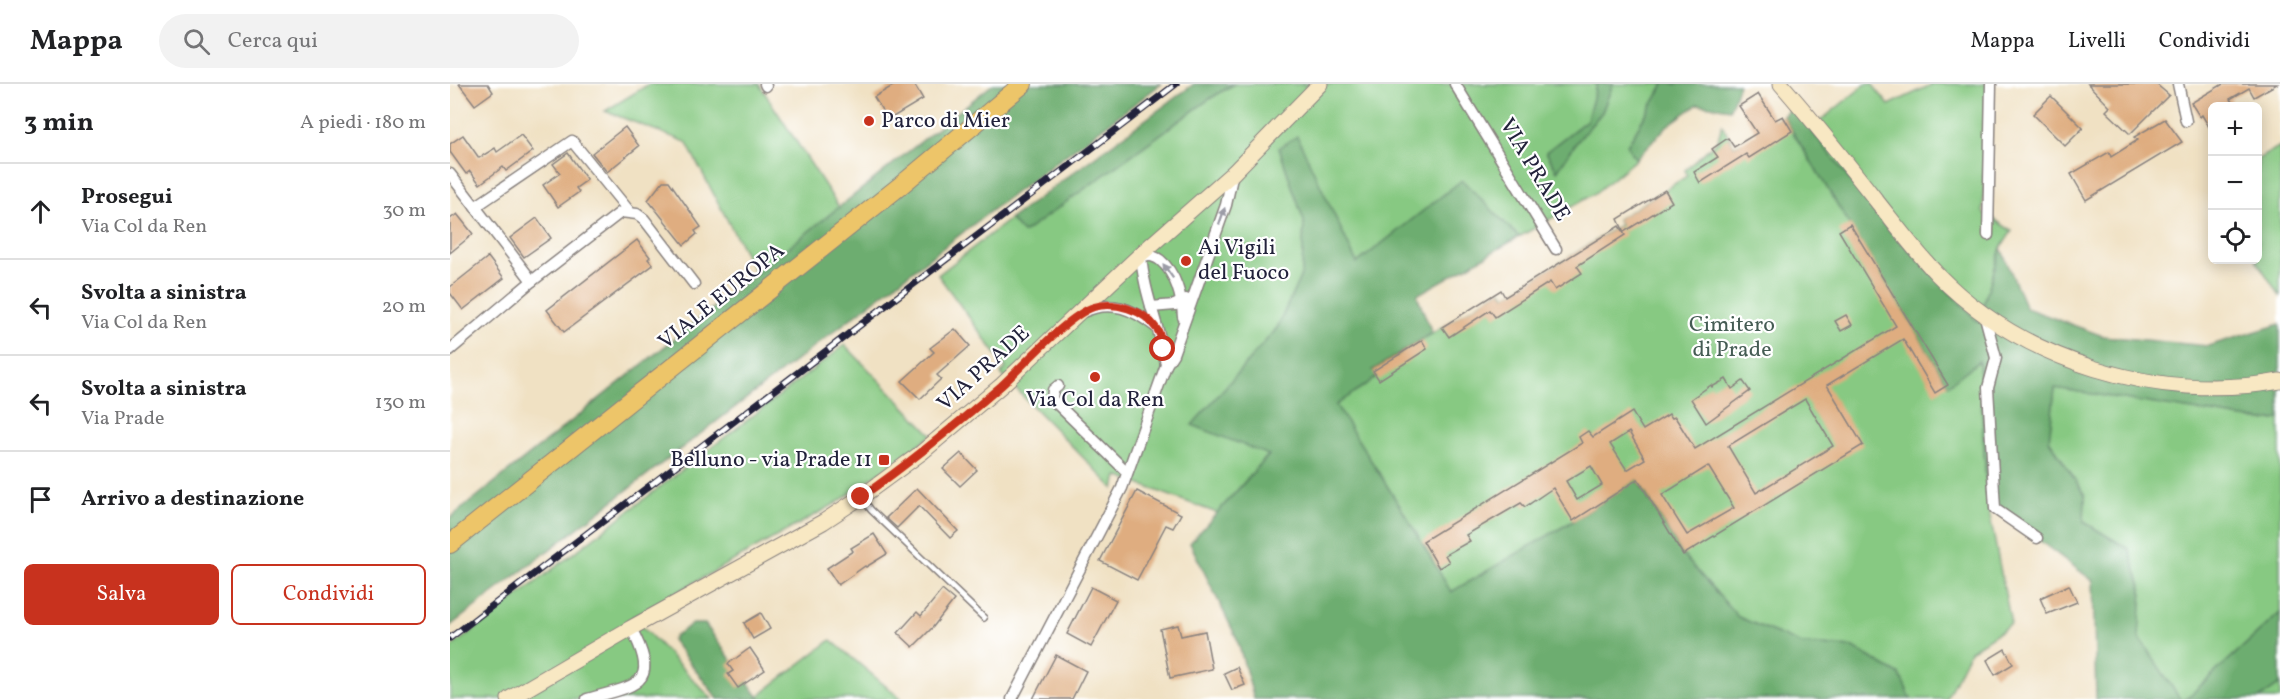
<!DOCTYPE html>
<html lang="it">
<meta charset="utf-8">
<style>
body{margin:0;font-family:Vollkorn,serif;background:#f2f2f2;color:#202124}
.controls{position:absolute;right:18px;top:18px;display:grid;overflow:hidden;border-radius:9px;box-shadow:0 3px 15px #0003}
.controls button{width:54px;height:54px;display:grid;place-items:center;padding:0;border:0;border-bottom:2px solid #e0e0e0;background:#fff;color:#202124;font:30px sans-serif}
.stop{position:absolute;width:18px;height:18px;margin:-14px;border:4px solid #c8321e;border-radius:50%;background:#fff}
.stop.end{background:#c8321e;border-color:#fff;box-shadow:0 2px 6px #0008}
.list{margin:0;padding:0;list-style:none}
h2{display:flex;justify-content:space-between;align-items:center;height:78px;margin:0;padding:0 24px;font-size:26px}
h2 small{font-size:20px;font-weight:400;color:#757577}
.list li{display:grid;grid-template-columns:39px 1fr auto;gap:18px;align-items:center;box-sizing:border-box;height:96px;padding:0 24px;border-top:2px solid #e0e0e0}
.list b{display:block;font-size:22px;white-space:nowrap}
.list p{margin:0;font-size:20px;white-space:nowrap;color:#757577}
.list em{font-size:20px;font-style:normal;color:#757577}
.actions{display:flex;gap:12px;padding:18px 24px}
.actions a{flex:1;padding:14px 0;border:2px solid #c8321e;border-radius:9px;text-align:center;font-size:21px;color:#c8321e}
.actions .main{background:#c8321e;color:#fff}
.icon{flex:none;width:33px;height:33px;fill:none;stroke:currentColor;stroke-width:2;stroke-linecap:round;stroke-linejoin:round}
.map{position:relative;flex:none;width:1830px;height:615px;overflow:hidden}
header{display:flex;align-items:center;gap:36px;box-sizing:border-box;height:84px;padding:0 30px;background:#fff;border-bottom:2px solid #e0e0e0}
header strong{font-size:28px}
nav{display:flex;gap:33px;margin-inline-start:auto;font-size:21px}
.search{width:420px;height:54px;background:#f2f2f2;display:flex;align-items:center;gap:15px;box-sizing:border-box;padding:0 21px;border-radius:33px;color:#757577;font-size:22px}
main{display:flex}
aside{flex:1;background:#fff}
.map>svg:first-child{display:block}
.green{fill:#87c982;stroke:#54765e;stroke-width:1.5}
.forest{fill:#6dad70;stroke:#486856;stroke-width:1.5}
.building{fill:#dfad80;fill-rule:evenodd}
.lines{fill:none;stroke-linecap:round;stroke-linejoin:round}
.service-casing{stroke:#89827f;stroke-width:8}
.minor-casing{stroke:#89827f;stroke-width:13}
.secondary-casing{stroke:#89827f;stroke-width:17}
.primary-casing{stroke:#89827f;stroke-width:20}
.service{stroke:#fff;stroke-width:5}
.minor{stroke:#fff;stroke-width:10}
.secondary{stroke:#f8e8c3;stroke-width:15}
.primary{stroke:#edc569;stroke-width:18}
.rail-casing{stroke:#22223b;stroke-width:7}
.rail{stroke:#fff;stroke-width:4.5;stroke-dasharray:14;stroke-linecap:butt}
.oneway{fill:#9c9ca7}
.route{stroke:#c8321e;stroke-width:8}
.poi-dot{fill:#c8321e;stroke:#fff;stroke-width:2}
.labels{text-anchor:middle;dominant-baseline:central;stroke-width:4.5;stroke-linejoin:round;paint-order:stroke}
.poi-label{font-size:22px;fill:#22223b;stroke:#fff;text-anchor:start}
.street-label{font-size:22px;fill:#22223b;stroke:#fff}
.park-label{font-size:22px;fill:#455c54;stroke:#fff}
</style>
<header>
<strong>Mappa</strong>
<div class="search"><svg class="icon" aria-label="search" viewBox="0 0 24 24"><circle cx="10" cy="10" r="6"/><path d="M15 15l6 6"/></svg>Cerca qui</div>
<nav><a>Mappa</a><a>Livelli</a><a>Condividi</a></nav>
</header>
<main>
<aside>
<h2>3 min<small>A piedi · 180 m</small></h2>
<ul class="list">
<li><svg class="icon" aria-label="ahead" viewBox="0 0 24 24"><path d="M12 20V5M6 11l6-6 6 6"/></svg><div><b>Prosegui</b><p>Via Col da Ren</p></div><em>30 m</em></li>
<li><svg class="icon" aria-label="left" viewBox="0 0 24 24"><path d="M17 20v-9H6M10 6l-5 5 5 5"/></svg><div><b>Svolta a sinistra</b><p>Via Col da Ren</p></div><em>20 m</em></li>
<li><svg class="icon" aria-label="left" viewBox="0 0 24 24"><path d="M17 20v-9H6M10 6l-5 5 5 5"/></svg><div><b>Svolta a sinistra</b><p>Via Prade</p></div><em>130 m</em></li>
<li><svg class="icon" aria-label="arrive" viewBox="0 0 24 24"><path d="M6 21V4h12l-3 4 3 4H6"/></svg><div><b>Arrivo a destinazione</b></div></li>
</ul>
<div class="actions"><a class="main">Salva</a><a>Condividi</a></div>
</aside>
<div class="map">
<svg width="1830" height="615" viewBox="0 0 1830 615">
<rect width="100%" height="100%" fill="#fff"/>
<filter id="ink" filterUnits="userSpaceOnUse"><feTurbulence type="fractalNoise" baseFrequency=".0167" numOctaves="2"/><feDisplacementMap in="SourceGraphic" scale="12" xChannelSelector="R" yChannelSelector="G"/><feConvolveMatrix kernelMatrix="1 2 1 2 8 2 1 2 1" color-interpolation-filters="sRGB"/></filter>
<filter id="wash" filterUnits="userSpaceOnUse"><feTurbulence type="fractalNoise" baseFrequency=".008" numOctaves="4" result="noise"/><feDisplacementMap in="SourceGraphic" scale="24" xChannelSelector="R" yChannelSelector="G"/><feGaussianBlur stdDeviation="1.35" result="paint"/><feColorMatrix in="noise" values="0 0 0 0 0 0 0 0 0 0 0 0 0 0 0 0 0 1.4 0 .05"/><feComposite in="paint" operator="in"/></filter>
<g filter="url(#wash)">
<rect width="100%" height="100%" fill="#f0e1c3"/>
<g class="green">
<polygon points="199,0 309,0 389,123 306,190 236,58 155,27"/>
<polygon points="784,0 1147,0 1137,36 1096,68 1107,87 1126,59 1152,28 1163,0 1214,0 1177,62 1186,75 1144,110 1069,153 1012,97 907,179 847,53 829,64 854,137 852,189 827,244 743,341 819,370 767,429 667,392 664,405 551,290 556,284 488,191 560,135 573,149 761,14"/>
<polygon points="1416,0 1422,0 1439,21 1483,0 1537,0 1533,128 1562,147 1551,164 1528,239 1434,139 1360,45"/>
<polygon points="1333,32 1498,300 1529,277 1537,417 1561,540 1520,567 1496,615 1461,615 1450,591 1402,563 1352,560 1288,533 1233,471 1187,395 1123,437 1001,509 958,435 885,321 927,293 923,287 1051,206 1056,213 1170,141 1168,135 1237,92 1235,86 1268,56 1272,40 1284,63 1291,59 1296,65 1321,38"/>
<polygon points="1830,62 1830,212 1806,176 1808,176 1808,75"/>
<polygon points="395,261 482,351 388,418 183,533 262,615 0,615 0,564"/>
<polygon points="1605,304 1812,337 1830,335 1830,529 1736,615 1730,615 1688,553 1692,506 1679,465 1634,438 1635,411 1599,355"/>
<polygon points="381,556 451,615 310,615 307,613"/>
<polygon points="1830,600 1830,615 1809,615"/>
</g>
<g class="forest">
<polygon points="543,0 711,0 550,120 0,542 0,434"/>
<polygon points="744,0 784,0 761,14 573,149 560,135"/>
<polygon points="1147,0 1163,0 1152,28 1126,59 1107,87 1096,68 1137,36"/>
<polygon points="1214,0 1289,0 1280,25 1248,20 1217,42 1186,75 1177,62"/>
<polygon points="1342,22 1434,139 1528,238 1551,164 1576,224 1653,252 1758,262 1830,240 1830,335 1812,337 1605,304 1599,356 1635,411 1634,438 1679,465 1692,506 1689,553 1730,615 1646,615 1643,497 1537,417 1529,277 1498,301 1333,32"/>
<polygon points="847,52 907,179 1012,96 1069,153 967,211 982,249 923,286 927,293 886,321 958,435 1001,508 1123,437 1187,395 1233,471 1288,533 1352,560 1402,563 1450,591 1461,615 804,615 787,555 740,459 819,371 742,341 827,244 852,189 854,137 829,64"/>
<polygon points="1830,529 1830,600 1809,615 1736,615"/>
<polygon points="242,540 255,540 310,615 268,615 222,556 225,552"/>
</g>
<g id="blocks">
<g class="building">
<polygon points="9,0 38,0 43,8 25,21"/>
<polygon points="446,0 464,0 473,15 438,36 424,13"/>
<polygon points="1638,0 1706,0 1719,11 1680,50 1656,27 1660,23"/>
<polygon points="1773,0 1827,0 1804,13 1799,4 1780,15 1785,22 1762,22 1762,48 1752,31 1750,33 1741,19"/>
<polygon points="1308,10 1325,36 1333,32 1342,47 1299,74 1296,70 1250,99 1244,88 1268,73 1262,65 1278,54 1284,63 1307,49 1289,22"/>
<polygon points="1601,12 1633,44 1615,62 1583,30"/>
<polygon points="1715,35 1732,58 1636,116 1621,90 1659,68 1661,73 1688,56 1684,53"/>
<polygon points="175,43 189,62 157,88 142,69"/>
<polygon points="13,51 29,74 45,64 47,68 71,51 83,67 56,87 53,83 30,100 20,87 16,90 0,68 0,60"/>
<polygon points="118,69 137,96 126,104 129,108 108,123 93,101 110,89 103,80"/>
<polygon points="213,97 219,97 251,143 245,147 247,150 234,161 198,116"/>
<polygon points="1215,106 1222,118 1174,148 1168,135"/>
<polygon points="7,130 23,150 0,169 0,135"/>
<polygon points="87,134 101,154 74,173 60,154"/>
<path d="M1400 140 1498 301 1485 309 1453 255 1377 301 1413 361 1233 471 1188 395 1123 437 1103 404 1075 423 1071 419 1016 451 1020 457 995 471 999 478 989 484 973 457 1132 359 1129 353 1138 347 1143 353 1182 328 1193 346 1219 330 1222 334 1225 333 1245 365 1446 242 1389 147ZM1355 315 1383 362 1306 409 1278 362ZM1179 348 1195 375 1177 386 1160 360ZM1141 382 1152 401 1127 416 1116 397ZM1258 382 1284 424 1237 451 1212 411Z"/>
<polygon points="1169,142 1175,151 1127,182 1132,189 1105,206 1100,198 1045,233 1040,226 999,253 992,243 1051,206 1055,213"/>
<polygon points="187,156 200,173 198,175 203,181 114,248 97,226"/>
<polygon points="38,173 54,194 13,226 0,209 0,203"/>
<polygon points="1396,231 1402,241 1391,247 1385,237"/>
<polygon points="505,245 520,262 487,291 491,295 470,315 452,297 484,268 480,264"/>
<polygon points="972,256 977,265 929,296 923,287"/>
<polygon points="1276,295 1282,305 1293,297 1300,307 1256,339 1241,315 1261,301 1262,303"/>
<polygon points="511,369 527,386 510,402 493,385"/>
<polygon points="467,404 508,447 500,454 469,422 447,444 436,434"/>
<polygon points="687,407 731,430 723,444 716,441 687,496 650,477"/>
<polygon points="424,450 437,470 416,483 415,482 388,501 377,484 403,467 401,464"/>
<polygon points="1619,501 1627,518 1597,530 1590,514"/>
<polygon points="641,503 666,516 641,563 617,550"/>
<polygon points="492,506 504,516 483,543 463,563 448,549 467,528 471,532"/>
<polygon points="311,529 320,545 303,555 294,539"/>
<polygon points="728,541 731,552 755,547 762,585 720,594 710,545"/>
<polygon points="300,564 315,586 288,604 278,590 283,587 278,580"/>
<polygon points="1555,565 1563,580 1545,591 1537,576"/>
<polygon points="606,571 636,587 622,615 583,615"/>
<polygon points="787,583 795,601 782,606 774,589"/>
</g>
</g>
</g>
<g filter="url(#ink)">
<use href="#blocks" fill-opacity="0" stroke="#89827f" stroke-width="1.5"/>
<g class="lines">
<defs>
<polyline id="service" points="411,413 421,426 534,534"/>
<g id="minor">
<polyline points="315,0 316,2"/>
<polyline points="1005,0 1106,165"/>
<polyline points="1728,0 1736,37"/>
<polyline points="0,90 82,197"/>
<polyline points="25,123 122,57 179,127"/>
<polyline points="1538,151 1541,0"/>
<polyline points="701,223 725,221 736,215"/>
<path d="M633 228C662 215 683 225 706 243"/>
<polyline points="1534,229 1546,274 1538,304 1545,425 1587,454"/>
<polyline points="0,266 82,197 171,128 187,130 194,135 244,200"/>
<path d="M716 281C710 243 693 208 691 170 697 171 705 172 710 176 726 189 732 214 733 233"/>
<polyline points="608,302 603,306 602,315 677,388"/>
<path d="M137 615C188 601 211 601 181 544"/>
<polyline points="562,615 672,404 716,281 723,270 776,121 783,89"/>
</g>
<g id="secondary">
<path d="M1331 0C1365 39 1397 79 1429 120 1448 144 1466 168 1487 190 1573 278 1709 319 1830 297"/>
<polyline points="59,615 181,544 373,438 411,413 471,369 552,301 691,170 784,88 870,0"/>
</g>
<polyline id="primary" points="0,460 450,102 573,0"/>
</defs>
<use href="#service" class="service-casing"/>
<use href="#minor" class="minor-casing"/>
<use href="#secondary" class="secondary-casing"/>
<use href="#primary" class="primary-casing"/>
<use href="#service" class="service"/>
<use href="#minor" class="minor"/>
<use href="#secondary" class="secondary"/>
<use href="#primary" class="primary"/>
<defs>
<polyline id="rail" points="0,554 726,0"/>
</defs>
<use href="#rail" class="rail-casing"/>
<use href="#rail" class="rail"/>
</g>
<defs><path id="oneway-solid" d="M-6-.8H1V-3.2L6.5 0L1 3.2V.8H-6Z" transform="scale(1.5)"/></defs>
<g class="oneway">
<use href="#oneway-solid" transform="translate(772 132) rotate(-71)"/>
<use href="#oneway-solid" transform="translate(718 187) rotate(-125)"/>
</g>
</g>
<g class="lines" filter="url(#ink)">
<path class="route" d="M411 413C460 379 506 341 551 302 573 282 618 231 644 223 665 217 694 226 706 244 711 249 712 259 713 265"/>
</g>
<g class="poi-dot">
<circle cx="419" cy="37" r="6"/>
<circle cx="736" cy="177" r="6"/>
<circle cx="645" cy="293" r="6"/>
<rect x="428" y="370" width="12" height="12" rx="3"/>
</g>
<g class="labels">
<g class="poi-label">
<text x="431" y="37">Parco di Mier</text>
<text x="748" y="164">Ai Vigili<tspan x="748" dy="25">del Fuoco</tspan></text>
<text x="645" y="316" text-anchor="middle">Via Col da Ren</text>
<text x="422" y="376" text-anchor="end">Belluno - via Prade 11</text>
</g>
<g class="street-label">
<text transform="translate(1084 86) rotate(59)">VIA PRADE</text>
<text transform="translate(272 213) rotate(-39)">VIALE EUROPA</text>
<text transform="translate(534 285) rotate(-42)">VIA PRADE</text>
</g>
<g class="park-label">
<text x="1282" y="241">Cimitero<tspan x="1282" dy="25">di Prade</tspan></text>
</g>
</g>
</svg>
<div class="controls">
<button>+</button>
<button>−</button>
<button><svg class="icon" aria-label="locate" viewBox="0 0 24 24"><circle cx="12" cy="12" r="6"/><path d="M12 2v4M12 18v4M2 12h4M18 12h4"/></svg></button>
</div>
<div class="stop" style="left:713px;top:265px"></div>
<div class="stop end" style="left:411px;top:413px"></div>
</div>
</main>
